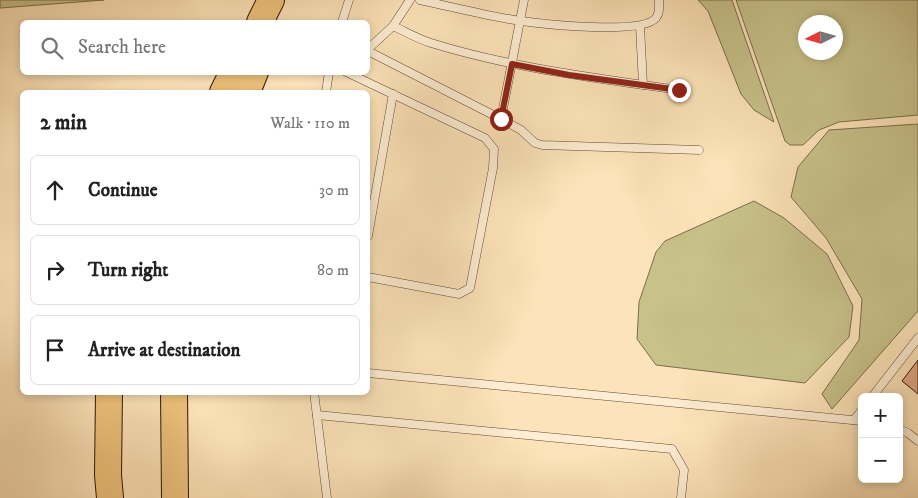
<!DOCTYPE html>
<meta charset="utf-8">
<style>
body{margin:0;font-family:"IM FELL DW Pica",serif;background:#f6f6f6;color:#222}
.controls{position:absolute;right:15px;bottom:15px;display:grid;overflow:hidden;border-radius:8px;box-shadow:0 2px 8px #0003}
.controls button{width:45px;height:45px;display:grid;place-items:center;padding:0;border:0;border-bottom:1px solid #e0e0e0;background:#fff;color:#222;font:25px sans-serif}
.compass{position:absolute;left:798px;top:15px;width:45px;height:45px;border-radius:50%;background:#fff;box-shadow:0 2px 8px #0003;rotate:265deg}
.stop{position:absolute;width:15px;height:15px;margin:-11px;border:4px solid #8f2418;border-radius:50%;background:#fff}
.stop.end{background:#8f2418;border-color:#fff;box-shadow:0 1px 5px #0008}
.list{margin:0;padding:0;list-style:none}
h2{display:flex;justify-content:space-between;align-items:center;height:65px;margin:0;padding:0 20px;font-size:21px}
h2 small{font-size:16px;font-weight:400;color:#767676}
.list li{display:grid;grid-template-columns:32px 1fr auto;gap:15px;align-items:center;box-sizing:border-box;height:70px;margin:0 10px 10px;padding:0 10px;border:1px solid #e0e0e0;border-radius:8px}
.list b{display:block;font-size:19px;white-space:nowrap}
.list em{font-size:16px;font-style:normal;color:#767676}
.icon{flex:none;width:28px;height:28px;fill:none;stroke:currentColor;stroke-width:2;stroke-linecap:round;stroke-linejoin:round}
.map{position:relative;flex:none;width:918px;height:498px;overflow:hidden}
.search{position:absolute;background:#fff;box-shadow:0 2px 8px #0003;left:20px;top:20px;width:350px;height:55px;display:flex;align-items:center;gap:12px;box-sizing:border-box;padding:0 18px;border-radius:8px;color:#767676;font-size:19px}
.panel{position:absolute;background:#fff;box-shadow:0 2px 8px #0003;left:20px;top:90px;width:350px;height:305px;border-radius:8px}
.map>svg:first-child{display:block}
.green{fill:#c8c18a;stroke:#7b6c4c;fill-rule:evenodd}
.building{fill:#dfa685;stroke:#2e160d}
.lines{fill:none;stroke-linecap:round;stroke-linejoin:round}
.lane-casing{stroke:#624938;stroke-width:9}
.highway-casing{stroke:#2e160d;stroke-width:28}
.lane{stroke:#feedd2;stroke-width:8}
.highway{stroke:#eec27c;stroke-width:26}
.route{stroke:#8f2418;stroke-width:6}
</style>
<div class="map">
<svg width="918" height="498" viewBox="0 0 918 498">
<rect width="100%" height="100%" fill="#fde3b9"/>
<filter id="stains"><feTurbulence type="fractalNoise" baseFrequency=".004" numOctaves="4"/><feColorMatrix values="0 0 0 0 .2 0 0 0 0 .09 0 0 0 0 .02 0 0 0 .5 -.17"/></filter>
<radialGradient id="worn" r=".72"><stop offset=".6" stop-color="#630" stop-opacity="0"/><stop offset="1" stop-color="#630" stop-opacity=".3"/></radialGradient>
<g class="green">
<polygon points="0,0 104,0 0,8"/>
<polygon points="698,0 732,0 774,122 754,110 741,94 708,11"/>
<path d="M736 0H918V115L839 122 819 130 803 145H790L785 141ZM836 22V52H806V22Z"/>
<polygon points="918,124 918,311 832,409 822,394 859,340 862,299 826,238 791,197 798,167 829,130"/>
<polygon points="754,201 784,218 827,254 853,306 849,337 805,383 656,365 637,339 639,302 656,252 665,241"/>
</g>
<polygon class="building" points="918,360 918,394 902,381"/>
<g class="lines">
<defs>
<g id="lane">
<path d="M420 0C453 7 487 16 521 21 544 24 642 35 656 18 660 13 659 7 659 0"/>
<polyline points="342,22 349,0"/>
<path d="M393 26C406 32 418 39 431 43 512 68 595 78 679 90"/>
<polyline points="640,26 643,85"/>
<polyline points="368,49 393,26 410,0"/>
<polyline points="368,51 501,119 521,130 535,143 542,145 699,150"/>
<polyline points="346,72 485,138 494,149 493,168 470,288 459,294 368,277"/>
<polyline points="326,92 329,72"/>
<polyline points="501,119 524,0"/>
<polyline points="368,236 393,94"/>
<polyline points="368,373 862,421"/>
<polyline points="314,392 327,498"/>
<polyline points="872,397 918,338"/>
<polyline points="317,415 672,449 684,470 681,498"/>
<polyline points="854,420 862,410"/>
<polyline points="899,429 908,433 918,441"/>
</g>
<g id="highway">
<polyline points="260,22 271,0"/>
<polyline points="223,92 233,72"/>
<polyline points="247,92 255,72"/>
<polyline points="109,392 108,475 110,498"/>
<polyline points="174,392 175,498"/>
</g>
</defs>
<use href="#lane" class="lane-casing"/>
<use href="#highway" class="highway-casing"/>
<use href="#lane" class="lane"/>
<use href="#highway" class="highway"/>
</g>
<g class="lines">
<polyline class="route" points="501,119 512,64 569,75 679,90"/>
</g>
<rect width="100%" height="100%" filter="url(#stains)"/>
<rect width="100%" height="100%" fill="url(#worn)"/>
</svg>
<div class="controls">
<button>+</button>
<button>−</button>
</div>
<svg class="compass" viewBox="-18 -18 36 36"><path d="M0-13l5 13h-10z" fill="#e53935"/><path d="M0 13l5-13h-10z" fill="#767676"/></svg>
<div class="stop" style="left:501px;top:119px"></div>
<div class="stop end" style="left:679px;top:90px"></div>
<div class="search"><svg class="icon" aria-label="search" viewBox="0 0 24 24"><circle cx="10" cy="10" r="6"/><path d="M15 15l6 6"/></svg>Search here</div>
<section class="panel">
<h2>2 min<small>Walk · 110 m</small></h2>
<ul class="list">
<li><svg class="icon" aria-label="ahead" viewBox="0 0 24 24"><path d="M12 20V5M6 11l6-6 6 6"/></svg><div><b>Continue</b></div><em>30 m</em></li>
<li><svg class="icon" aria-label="right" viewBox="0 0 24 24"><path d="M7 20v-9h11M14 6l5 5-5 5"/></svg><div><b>Turn right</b></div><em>80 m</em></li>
<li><svg class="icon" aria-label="arrive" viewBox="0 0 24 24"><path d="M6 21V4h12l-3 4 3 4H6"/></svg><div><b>Arrive at destination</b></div></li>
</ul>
</section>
</div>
